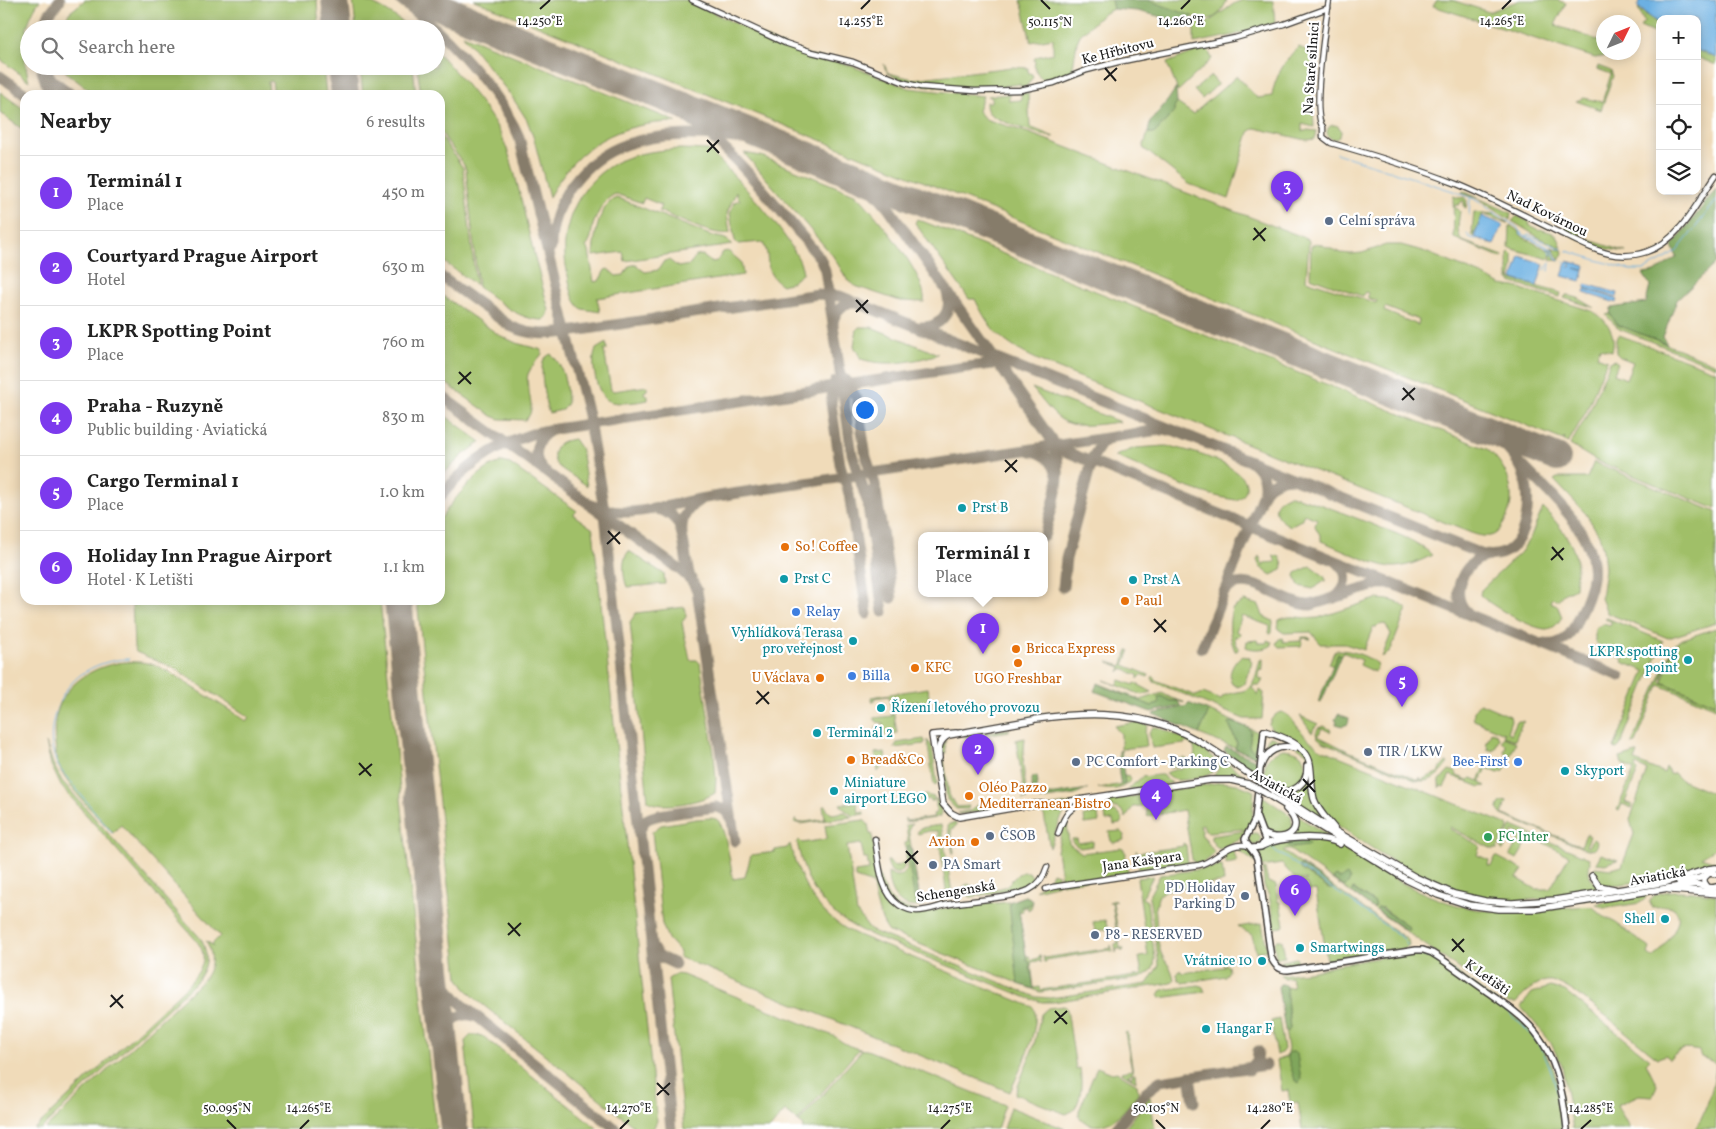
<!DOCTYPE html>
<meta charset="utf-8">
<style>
body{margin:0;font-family:Vollkorn,serif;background:#f2f2f2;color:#222}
.controls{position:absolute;right:15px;top:15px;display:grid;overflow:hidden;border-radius:10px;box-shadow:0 2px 12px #0003}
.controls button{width:45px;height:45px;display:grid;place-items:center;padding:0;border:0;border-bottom:1px solid #e0e0e0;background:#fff;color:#222;font:25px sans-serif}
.compass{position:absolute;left:1596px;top:15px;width:45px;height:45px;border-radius:50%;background:#fff;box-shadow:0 2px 12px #0003;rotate:47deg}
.you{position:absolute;left:864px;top:409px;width:18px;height:18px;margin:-12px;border:4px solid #fff;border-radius:50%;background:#1a73e8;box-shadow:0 0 0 8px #1a73e833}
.badge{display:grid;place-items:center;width:32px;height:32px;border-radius:50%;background:#7c3aed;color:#fff;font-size:16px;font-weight:700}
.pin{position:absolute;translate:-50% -41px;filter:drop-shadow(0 1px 2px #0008)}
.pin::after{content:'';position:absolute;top:26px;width:18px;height:15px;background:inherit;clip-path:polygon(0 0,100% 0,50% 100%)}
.popup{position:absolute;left:918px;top:532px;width:130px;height:65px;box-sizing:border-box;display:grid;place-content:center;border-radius:10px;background:#fff;filter:drop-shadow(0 1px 4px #0005);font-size:16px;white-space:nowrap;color:#767676}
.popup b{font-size:19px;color:#222}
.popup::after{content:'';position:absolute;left:50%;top:100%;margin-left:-10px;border:10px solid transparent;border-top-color:#fff}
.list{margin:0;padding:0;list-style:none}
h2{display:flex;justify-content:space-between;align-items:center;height:65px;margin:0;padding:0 20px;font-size:21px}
h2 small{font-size:16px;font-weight:400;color:#767676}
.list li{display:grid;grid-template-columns:32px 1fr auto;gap:15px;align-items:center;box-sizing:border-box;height:75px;padding:0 20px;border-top:1px solid #e0e0e0}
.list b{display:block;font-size:19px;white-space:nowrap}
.list p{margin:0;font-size:16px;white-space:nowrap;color:#767676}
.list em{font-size:16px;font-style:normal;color:#767676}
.icon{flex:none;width:28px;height:28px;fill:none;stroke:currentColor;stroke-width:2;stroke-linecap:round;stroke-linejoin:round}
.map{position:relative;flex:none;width:1716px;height:1129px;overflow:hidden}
.search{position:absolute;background:#fff;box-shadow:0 2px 12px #0003;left:20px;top:20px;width:425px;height:55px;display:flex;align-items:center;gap:12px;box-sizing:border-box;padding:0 18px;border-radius:28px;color:#767676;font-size:19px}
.panel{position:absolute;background:#fff;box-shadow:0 2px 12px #0003;left:20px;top:90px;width:425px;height:515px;border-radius:15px}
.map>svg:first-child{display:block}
.green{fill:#a0bf67;stroke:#5e6e42;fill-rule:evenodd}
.forest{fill:#80a65c;stroke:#4e613c}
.water{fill:#6cb0e2;stroke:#44667f}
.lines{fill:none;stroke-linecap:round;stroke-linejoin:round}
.stream{stroke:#6cb0e2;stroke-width:1}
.taxiway{stroke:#867c6a;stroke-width:11}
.runway{stroke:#867c6a;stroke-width:28}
.minor-casing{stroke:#3c3934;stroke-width:7}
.tertiary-casing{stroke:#3c3934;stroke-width:8}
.secondary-casing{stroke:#3c3934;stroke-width:8}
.trunk-casing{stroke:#3c3934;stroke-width:9}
.minor{stroke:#fff;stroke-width:4.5}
.tertiary{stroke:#fff;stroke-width:5}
.secondary{stroke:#fff;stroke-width:5.5}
.trunk{stroke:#fff;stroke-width:7}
.secondary-bridge-casing{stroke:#3c3934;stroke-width:8;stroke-linecap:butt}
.secondary-bridge{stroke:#fff;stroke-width:5.5}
.ticks{fill:none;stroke:#1c1c1c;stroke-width:2}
.service-dot{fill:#5c6f8a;stroke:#fff;stroke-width:2}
.culture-dot{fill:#0f9aa8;stroke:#fff;stroke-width:2}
.food-dot{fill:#e8710a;stroke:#fff;stroke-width:2}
.shop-dot{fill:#3f7fe0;stroke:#fff;stroke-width:2}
.leisure-dot{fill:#2e9e5b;stroke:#fff;stroke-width:2}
.labels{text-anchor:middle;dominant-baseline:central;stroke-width:4.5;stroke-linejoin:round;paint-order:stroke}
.street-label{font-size:14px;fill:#1c1c1c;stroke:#fff}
.service-label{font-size:14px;fill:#4e5e75;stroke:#fff;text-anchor:start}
.culture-label{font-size:14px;fill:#0d838f;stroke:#fff;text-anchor:start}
.food-label{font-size:14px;fill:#c56008;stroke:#fff;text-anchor:start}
.shop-label{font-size:14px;fill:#366cbe;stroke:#fff;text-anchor:start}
.leisure-label{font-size:14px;fill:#27864d;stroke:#fff;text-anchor:start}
.ticks-label{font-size:12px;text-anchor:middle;fill:#1c1c1c;stroke:#fff;stroke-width:4.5;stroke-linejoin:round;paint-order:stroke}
</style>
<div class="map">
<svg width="1716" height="1129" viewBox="0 0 1716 1129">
<rect width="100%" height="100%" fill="#fff"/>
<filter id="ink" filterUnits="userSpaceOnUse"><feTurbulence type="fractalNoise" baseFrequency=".02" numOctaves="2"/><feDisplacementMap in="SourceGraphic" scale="10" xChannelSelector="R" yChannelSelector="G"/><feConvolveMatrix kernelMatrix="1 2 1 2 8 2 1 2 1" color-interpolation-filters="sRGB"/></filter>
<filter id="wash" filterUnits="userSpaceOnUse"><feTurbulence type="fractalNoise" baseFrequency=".0096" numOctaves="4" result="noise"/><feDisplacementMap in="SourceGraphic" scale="20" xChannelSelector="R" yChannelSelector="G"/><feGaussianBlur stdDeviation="1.12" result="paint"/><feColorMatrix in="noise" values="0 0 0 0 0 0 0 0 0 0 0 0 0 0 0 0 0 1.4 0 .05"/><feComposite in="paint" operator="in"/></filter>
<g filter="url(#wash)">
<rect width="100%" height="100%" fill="#f0dbb9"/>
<g class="green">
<path d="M0 0H40C22 25 22 52 29 81L0 59Z"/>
<polygon points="85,0 317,0 319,29 60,29 69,13"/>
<path d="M353 0C374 0 395 16 411 29H356Z"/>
<path d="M474 0H686L779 44 812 56 846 64 909 88 983 96 978 111 985 119 1029 133 1308 239 1309 242 1306 280 1376 303 1377 301 1368 298V293L1365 292 1362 296 1310 277 1311 246 1317 243 1341 253 1351 254 1362 253 1386 245H1401L1423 251 1484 276 1501 285 1515 287 1592 311C1607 319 1617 335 1612 351L1600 348 1597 356 1607 360 1586 412 1568 443 1564 441 1565 437 1563 440ZM1385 307 1419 320 1418 325 1384 311Z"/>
<path d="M1021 0H1111L1113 9 1103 14 1080 35 1077 42 1072 73C1055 79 1040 88 1034 65L1035 64 1034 59 1036 57 1053 53V38L1031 42Z"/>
<path d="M1148 0H1227C1224 8 1218 18 1208 19 1198 21 1157 5 1148 0Z"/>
<polygon points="1243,0 1273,1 1275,23 1235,35 1194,43 1194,20 1207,23 1235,3"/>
<polygon points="1437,0 1452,0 1489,12 1520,0 1556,0 1566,3 1555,25 1603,42 1604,52 1608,53 1607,56 1595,58 1433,6"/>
<polygon points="1638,9 1660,25 1660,36 1640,27 1644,22"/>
<path d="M463 35 677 122C618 122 577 145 549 197L534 139 527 120 512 97Z"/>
<polygon points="1207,47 1212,59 1178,91 1167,63"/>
<path d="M1299 47 1313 53 1314 65 1312 90 1314 127 1302 124V131H1306L1307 130 1317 131 1315 139 1306 140 1255 128 1249 132 1229 199 1189 184 1143 148 1148 133H1155L1174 112V108L1177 103 1193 114 1237 76 1257 98 1272 96C1274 79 1286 57 1299 47Z"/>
<polygon points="1697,50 1716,58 1716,65 1697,57"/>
<path d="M436 51C456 72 488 108 500 133 511 155 516 179 522 203 530 239 539 275 549 310L547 317 543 320C518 320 497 300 478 287L466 170 464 165 440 131V95H421L417 66H436Z"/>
<path d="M884 64 888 73 913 79 1012 67 1028 68V72L1032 74 1033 77 1027 86 1021 87 1020 84 1003 86V89C983 89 885 91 884 64Z"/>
<polygon points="61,66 323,66 326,95 274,95 272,81 268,82 269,95 96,95 68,74"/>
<polygon points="360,66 413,66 416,95 363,95"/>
<polygon points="1598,66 1611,71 1613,76 1601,110 1576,101 1584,98 1602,102 1611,74 1597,69"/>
<polygon points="1211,76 1218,84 1202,99 1194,90"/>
<polygon points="0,92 25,110 25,131 0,113"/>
<path d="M1021 93H1028L1030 127 1054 137 1047 136C1034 132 998 122 989 113 986 109 986 106 986 102L990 103 992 98 988 96 1009 94V101L1021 100Z"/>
<circle cx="1334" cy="132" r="7"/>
<polygon points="440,135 463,168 476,285 440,259"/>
<path d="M681 149 708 150C730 170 801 245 803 273L792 282 782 285C760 271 773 256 762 242L738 244 735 241 730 214 734 202 740 200 737 196V192H736L727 213 730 233C713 237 677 218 659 211L661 205 644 198 642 203 616 194C605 197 597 214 593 225 591 233 592 241 586 247L589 251 594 282 599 281 605 270 608 269 616 276 624 275 629 266 637 264V266L645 272 658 270 664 261 669 260 678 267 690 265 696 256 703 255 704 257 711 262 717 261 723 252 728 251 741 262 743 275 597 298 600 312 582 309C571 301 570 284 567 271 557 227 580 179 621 160 640 152 661 150 681 149Z"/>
<path d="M744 153 761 156 857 195 856 197 860 198C877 217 928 277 924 302L900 301 855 286 848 281 833 256Z"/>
<polygon points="1463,191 1511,213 1510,220 1479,199 1462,193"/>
<path d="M1453 196 1460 198 1464 197 1467 201 1466 208 1464 207V201H1462L1459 205H1455V208L1458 209 1460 211C1459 221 1455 234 1463 241L1503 256 1502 258 1454 238Z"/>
<path d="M616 198 621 199 712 236C720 238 727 237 732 245L625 261 623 252 593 256C594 239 598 206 616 198Z"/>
<polygon points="1474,212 1494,214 1508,223 1483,214 1473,237 1471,235 1472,233 1474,233 1472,231"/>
<path d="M1517 216 1530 222 1529 225 1539 230 1540 229C1554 234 1557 231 1562 248L1538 237 1512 221Z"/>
<path d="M917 219 1487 449C1509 467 1519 497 1504 523 1500 529 1497 535 1490 536 1484 537 1477 535 1471 533L1049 365C1010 347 994 339 975 299H969L915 223Z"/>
<polygon points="1571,221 1575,223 1583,238 1626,252 1601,248 1567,233 1565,227"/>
<polygon points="1510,225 1517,230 1523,237 1548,250 1551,253 1549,259 1509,248"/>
<polygon points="1551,247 1561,250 1562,249 1563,253 1559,261 1551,259 1552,252 1548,248 1553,251 1556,260 1559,260 1554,250"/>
<polygon points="1510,252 1513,255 1513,267 1510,279 1561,293 1560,297 1513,283 1508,280 1508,253"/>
<path d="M440 294 499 335 516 343 542 350V354C537 360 531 367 528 374 524 388 539 410 525 420L500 419 492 416 440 379Z"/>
<polygon points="1566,295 1578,298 1595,308 1564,298"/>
<polygon points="1610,314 1618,325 1716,364 1716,367 1619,329 1606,315"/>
<path d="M859 327H871L938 354C913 362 886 367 861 359L854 346 857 329Z"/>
<polygon points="1619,335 1716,371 1716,509 1595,460 1570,445 1588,414 1610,362 1614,360 1618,363 1614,374 1626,379 1633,362 1620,357 1616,353 1616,339"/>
<path d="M606 343 607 350H604L611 390 614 391 647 386V390L644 392 645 395H648V400C640 402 616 405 609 401 596 396 590 360 596 349Z"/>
<path d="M551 354C564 365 567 387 567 403L562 410 549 413C545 406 540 370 543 362 544 358 547 356 551 354Z"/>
<path d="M1032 388 1120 422C1106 423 1078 429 1065 422 1052 415 1042 400 1032 388Z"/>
<polygon points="440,412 481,442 463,455 440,477"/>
<path d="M574 439 581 449 587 486C578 479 565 472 558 466 551 459 553 446 562 442 565 440 570 440 574 439Z"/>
<path d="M1165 446C1181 447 1252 467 1246 489 1245 495 1241 498 1236 500 1193 494 1153 472 1115 456L1135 448Z"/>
<path d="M503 462 510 464 577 511 574 514 575 516 593 529 657 1121 653 1129H637L477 1000 465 988 458 977 417 600H440V520C451 502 481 465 503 462Z"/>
<polygon points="1594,462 1716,512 1716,623 1668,638 1607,613 1601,598 1605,569 1603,549 1599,535 1586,514 1554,480 1557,478 1587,478"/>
<path d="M1291 495C1319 503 1346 514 1374 525 1394 533 1417 540 1432 555 1421 561 1404 568 1391 567 1373 565 1340 548 1321 541V537L1315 526 1317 519 1304 514 1301 520 1290 526C1286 523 1279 520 1277 515 1272 505 1281 495 1291 495Z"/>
<path d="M1543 508C1557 522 1575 543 1577 565 1577 573 1575 581 1575 588L1563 594 1558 600 1552 598 1550 602 1557 605 1562 617C1558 623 1555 628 1547 629 1533 630 1490 605 1480 595L1481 590 1521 552 1530 538Z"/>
<path d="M629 551 664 574 665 584 627 587C623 577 621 559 629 551Z"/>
<polygon points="1273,555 1280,557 1283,565 1282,570 1271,575 1260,567 1257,560 1259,556 1264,567 1265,566 1264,563 1276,562"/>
<polygon points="1311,566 1324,576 1326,580 1313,589 1299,586 1295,576 1296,573"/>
<path d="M1376 599C1389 600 1395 599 1407 609L1390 652 1382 657 1391 634 1385 624 1379 625 1376 628 1373 627 1364 650 1345 644H1321L1311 632 1284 633 1278 629 1279 620C1293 613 1303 620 1318 618Z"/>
<path d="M132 600H380L436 1129H45L203 980C213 969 214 954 206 941L214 946 212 944 220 936 121 825 113 833C96 815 64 784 57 762 56 758 56 755 56 751 54 737 53 723 58 709 70 673 116 655 152 664 166 669 179 678 191 686 210 698 228 709 246 721L249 717 174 668 136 652 134 647Z"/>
<path d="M1244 601 1259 605 1263 616 1273 621 1272 633 1270 634 1269 633 1270 626 1242 616 1236 631 1240 633 1239 637 1235 636 1236 646 1239 647 1237 651H1235C1229 637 1228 623 1232 609Z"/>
<path d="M685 607 686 617 682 622C684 636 688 647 690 660H697L700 663 714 753 716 779 715 793C701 802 661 810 648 801L630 622 636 613Z"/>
<polygon points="1607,618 1663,641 1620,746 1617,749 1614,748 1645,671 1622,662 1623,660 1599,646 1595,642 1595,628 1603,624 1610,626 1612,622 1605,619"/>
<polygon points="1716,628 1716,704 1662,682 1674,647 1660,682 1716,705 1716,708 1659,685 1636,743 1632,744 1673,646 1680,640"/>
<polygon points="1301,637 1308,637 1311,639 1303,638 1301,646 1279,647 1276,644 1279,639 1283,638 1283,642 1301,641"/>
<path d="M1258 640 1259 643H1267V640L1272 642V645C1266 650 1252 650 1246 647L1247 641Z"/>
<polygon points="1128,650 1130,650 1124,665 1149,675 1148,677 1142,675 1138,679 1138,675 1122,669 1119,672 1121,667 1108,662 1122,666"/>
<path d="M1337 650C1352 650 1367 656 1378 664L1375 672 1360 665 1362 660 1342 652 1341 655 1338 653 1333 666 1329 664 1334 652Z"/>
<path d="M1241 656 1249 657 1252 662 1244 684 1238 687 1232 684C1227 674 1233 663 1241 656Z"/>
<path d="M1263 659V667L1260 669 1263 668V670L1259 671V678L1263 680 1260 685H1253L1252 688 1256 691 1257 694H1259L1260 690 1264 693 1262 719H1244L1154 682 1152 678 1153 676 1154 677 1155 680 1196 696 1203 693 1221 700 1223 696C1230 693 1236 692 1243 691 1255 688 1257 670 1260 660Z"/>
<polygon points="1104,680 1117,685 1120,680 1134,685 1135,683 1152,692 1142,695"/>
<polygon points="1098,683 1141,700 1162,693 1171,698 1184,702 1184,703 1175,700 1152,706 1097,684"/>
<polygon points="928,688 929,696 927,705 919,704 918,701 899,704 899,703 904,702 903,699 897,699 897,708 893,709 897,733 878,736 876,727 883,725 883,723 877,722 874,718 892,716 889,696 874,698 874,701 872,701 871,697"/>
<path d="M1480 703 1510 716 1511 720 1507 732 1511 734 1517 721H1523L1524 722 1522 723 1515 740 1503 736 1504 733 1474 720C1472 715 1475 706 1480 703Z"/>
<path d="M1209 711 1258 732 1261 737 1259 758 1199 734ZM1232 722 1251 731 1249 747 1254 751 1256 748 1258 757 1237 744 1229 725V723Z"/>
<path d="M1282 712 1289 716 1305 736 1319 748 1508 825 1509 828 1497 849H1492L1450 827V829L1480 846 1477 855 1489 860 1488 865 1491 866 1496 856 1523 870 1517 878 1536 889H1550L1569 856 1531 836 1517 859 1510 855 1521 835 1514 831 1503 851 1501 848 1503 842 1512 826 1589 858C1591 862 1589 865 1589 870 1589 880 1596 885 1603 890 1565 896 1525 904 1486 899 1440 892 1401 867 1363 842 1349 832 1332 824 1322 809 1312 794 1311 772 1308 754L1271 729 1269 724C1271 719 1275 713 1282 712Z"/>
<polygon points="1300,716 1318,724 1314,728 1312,733"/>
<polygon points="1138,722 1148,725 1145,732 1147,746 1121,749 1121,734 1114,726"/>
<path d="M1324 726 1331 730 1330 732 1322 728 1318 736 1348 751 1419 780 1420 777 1421 780 1439 772V770L1446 762 1448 763C1439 775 1431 784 1415 780L1323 742 1317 737 1316 733 1318 728Z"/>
<path d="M1153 727H1157C1171 733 1211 748 1215 762L1213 772C1207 777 1185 781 1177 780 1173 779 1169 776 1166 773 1180 766 1198 771 1194 747L1187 742 1185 744 1152 748 1149 732Z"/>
<polygon points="1009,729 1009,731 966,738 965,735"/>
<polygon points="1491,732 1497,734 1499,738 1495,749 1494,748 1493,751 1487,749 1488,746 1486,745"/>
<polygon points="1269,737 1272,737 1285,744 1274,747 1266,752 1267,740"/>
<polygon points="1503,737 1516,742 1504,771 1498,773 1487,768 1480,783 1486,786 1480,787 1450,775 1444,787 1441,786 1439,788 1440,780 1449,770 1456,772 1457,776 1468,780 1472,778 1479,781 1485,767 1488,764 1502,767 1504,762 1507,761 1504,761 1507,754 1504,752 1506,745 1501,742"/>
<polygon points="1025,738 1023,764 1027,799 1022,800 1025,798 1016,740"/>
<polygon points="924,739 925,742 924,744 894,748 897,743"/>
<polygon points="946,739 945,744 946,753 943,753 950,800 953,800 957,807 969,806 968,809 956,809 947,800 940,749"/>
<polygon points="927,740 932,746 937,783 935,786 934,785"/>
<path d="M46 743 53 764 62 781 201 939C209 956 208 965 198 980L41 1129H34L187 986C201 970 211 958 195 939L61 786 51 765Z"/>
<path d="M1283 749C1289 750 1296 750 1301 755 1314 769 1297 793 1280 788 1274 786 1268 782 1263 778 1265 763 1266 754 1283 749Z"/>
<polygon points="885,752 886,761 878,772 875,753"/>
<polygon points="1636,753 1638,753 1635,761 1664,773 1666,767 1671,775 1674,773 1681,780 1716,795 1716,848 1701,857 1716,862 1716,866 1681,876 1608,886 1602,885 1594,876 1595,867 1611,869 1622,866 1634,834 1630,820 1647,770 1636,765 1635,768 1638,771 1625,802 1632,805 1632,808 1622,804 1619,811 1617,810 1634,770 1622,764 1620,758"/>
<polygon points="1218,757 1260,786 1239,778 1213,777 1219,768"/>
<polygon points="1184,758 1188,760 1181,766 1169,768 1168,761"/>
<polygon points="1158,775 1162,775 1172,783 1127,790 1142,777"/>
<path d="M1124 776 1130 777 1131 780C1121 791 1112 790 1098 788L1125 784Z"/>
<polygon points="1308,776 1322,818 1285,794"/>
<path d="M1222 782 1237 784 1254 791 1252 822 1239 840 1220 849 1217 848 1211 840V836L1243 831V829L1209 832 1205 831 1203 824 1200 825 1202 836 1204 837 1214 852C1212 859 1202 864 1194 863L1192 859 1184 810 1147 816 1146 805 1133 807 1126 818 1123 811 1117 808H1112L1111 805 1106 806V809L1070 813 1078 806 1086 804Z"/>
<polygon points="1269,791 1403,874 1429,888 1461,899 1500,905 1539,904 1695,880 1701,880 1701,882 1553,904 1509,907 1475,904 1447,896 1417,883 1345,841"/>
<polygon points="926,795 934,797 934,801 931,801 930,799 909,802 910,805 907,805 906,802 903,803 903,806 899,804 903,798"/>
<path d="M1261 795 1291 816 1293 828 1287 834C1256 838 1259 819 1261 795Z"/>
<path d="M936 798C940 803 943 812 939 818L938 816 936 818 905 822V818L906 821 934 817 933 814 936 813Z"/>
<path d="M1507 801 1502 814 1581 846 1586 834 1590 836 1586 846 1588 847 1591 841 1593 839 1597 842 1596 848 1593 850 1583 848 1502 815C1497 811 1497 807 1501 802Z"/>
<polygon points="857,802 859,813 864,812 864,814 853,816 844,809 840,804"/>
<polygon points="989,803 992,810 961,814 957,813 970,811 978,805"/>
<path d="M1073 803C1059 815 1056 831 1050 848L1044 815 1036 811 1064 806 1034 809Z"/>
<polygon points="823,806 826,806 827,810 832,814 845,812 851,817 800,824 794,822 796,819 798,823 825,819"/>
<path d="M1114 812C1119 813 1122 816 1122 821L1120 824 1114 825 1113 820 1106 821 1105 813Z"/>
<polygon points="1098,814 1099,822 1085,824 1084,816"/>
<polygon points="1296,815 1329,836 1291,837 1297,829"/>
<path d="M696 819C702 819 711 817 716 819 725 822 731 869 733 879L745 877 751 855 775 852V850L787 848 790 844C800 884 819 918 858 935L1033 1007C1043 1024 1018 1074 1010 1092L679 957 680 952 668 939 662 924 652 832 661 825Z"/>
<path d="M864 820 868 824 870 834H872L877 868 881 882 889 898 898 906 919 912 962 906 1009 902 1025 896 1030 898 1033 902 1031 908 1028 910V907L1022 908 1023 911 1019 912 1026 956H1029L1031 960 1039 958 1040 955 1041 963 1039 961 1031 962 1034 988 1040 987 1041 990 1142 975 1139 957 1148 956 1137 878 1153 876 1142 898 1147 901 1155 958 1154 966 1152 970 1141 978 1040 992 889 932C880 922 874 897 873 884L855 878V872L869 870 867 858H864L861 844 847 846 857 913 870 930 1036 997 1050 998 1147 984 1159 965 1149 896 1160 875 1222 866 1224 882 1167 890C1160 892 1157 897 1157 904L1155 905C1157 919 1156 939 1161 953 1165 963 1172 966 1174 980L1171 983 1053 1002H1042L1028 998C991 983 954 968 918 954 887 941 850 931 827 906 809 888 802 866 797 842L799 840 802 843 827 839 825 825Z"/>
<polygon points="1064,821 1067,822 1069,844 1082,853 1122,848 1126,853 1125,861 1112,863 1114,869 1119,868 1119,865 1126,864 1129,873 1062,884 1057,851"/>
<polygon points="956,823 956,826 951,830 954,852 953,854 948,827 949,824"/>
<path d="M912 824 909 829V834L920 900 924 906C900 911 888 894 888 873 895 877 902 878 907 869L905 843 908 842 906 825ZM908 845 911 848 920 903 918 905H917L907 848Z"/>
<polygon points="941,825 952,893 951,897 947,897 938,831 929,831 918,834 917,833 920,828"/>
<polygon points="1121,831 1125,835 1124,840 1114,843 1111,841 1109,832"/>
<circle cx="1255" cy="839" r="6"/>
<polygon points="1072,839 1077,839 1078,843 1093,841 1093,846 1080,848 1073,843"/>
<path d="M1305 840C1340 839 1355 857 1384 873 1405 885 1427 896 1450 903 1481 913 1512 913 1544 910 1557 909 1582 905 1593 907L1603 916 1616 923 1650 948 1648 954 1654 958C1662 947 1691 918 1672 907 1665 904 1659 908 1652 907L1649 902C1656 884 1700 893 1716 895V1129H1695C1707 1110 1715 1085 1716 1063L1701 1057 1699 1051C1684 1048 1681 1048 1669 1059L1666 1055 1658 1058C1637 1044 1566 976 1546 981 1533 984 1525 994 1516 1003H1508L1290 850H1284V852L1408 940 1409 945 1405 949 1327 961 1316 890 1308 891 1307 884 1301 885 1302 889 1299 890 1297 882 1306 881V879L1297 881 1282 864 1261 867 1260 857 1263 848 1272 844ZM1300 865H1302L1333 888 1329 889 1300 869ZM1354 889 1375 903V908L1353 894ZM1381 907 1408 926 1409 929 1406 930 1379 912Z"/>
<polygon points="1183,843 1186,845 1188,864 1143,871 1139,869 1136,850 1138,853 1183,846"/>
<polygon points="1243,846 1251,851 1256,863 1235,848"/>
<polygon points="1233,849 1237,862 1226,864 1224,855 1228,851"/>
<polygon points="1601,854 1618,860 1605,864 1596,863"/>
<path d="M887 861H889L892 865 897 866 904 862V868L899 873C891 875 889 868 887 861Z"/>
<polygon points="1263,869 1265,869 1268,882 1276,885 1278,902 1280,902 1284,925 1283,927 1274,928 1272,926 1273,915 1269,896 1264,886"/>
<path d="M1023 872H1029L1033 878 1030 884 1023 887 972 897C966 896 963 892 964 886L968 884 983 891 1001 888 1006 886 1018 874Z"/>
<polygon points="1052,872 1058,874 1059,884 1035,890 1049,879"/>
<polygon points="1645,895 1646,898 1640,903 1608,908 1603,908 1596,904"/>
<polygon points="1115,900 1116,901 1113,902 1119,938 1122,938 1122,940 1119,940 1120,948 1123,948 1124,950 1122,952 1122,949 1117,949 1116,953 1115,944 1118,943 1112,902 1109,902"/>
<polygon points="1105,920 1108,929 1095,931 1093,922"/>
<polygon points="1262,923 1267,950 1256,952 1252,935 1238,927"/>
<polygon points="1277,940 1282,940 1285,957 1276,958 1274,943"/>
<polygon points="1111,945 1113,952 1112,953 1110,950 1046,960 1046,963 1044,962 1043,955 1044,958 1111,948"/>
<path d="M1415 952 1423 953 1435 957 1511 1012 1530 1029 1541 1043 1554 1070 1561 1097 1565 1129H1302L1298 1102 1290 1103 1288 1090 1282 1091 1277 1060 1286 1057 1288 1049 1285 1030 1286 1031 1290 1029 1286 988 1293 987 1291 977 1284 978 1281 975C1299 972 1317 973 1334 965Z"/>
<polygon points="1296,958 1299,964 1287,966 1279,962"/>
<polygon points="1224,964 1228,966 1229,971 1225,976 1183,983 1178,979 1177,974 1180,970 1182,973 1224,967"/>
<path d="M676 974 683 975 836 1037C842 1044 858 1050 867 1050L1005 1105 997 1129H802L804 1126 785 1111 770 1129H684L668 979ZM859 1049 862 1050 799 1122 798 1121Z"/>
<polygon points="1199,985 1203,987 1205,992 1160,998 1159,995 1162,990"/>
<polygon points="1550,987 1565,991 1650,1059 1646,1063 1657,1085 1653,1096 1639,1095 1617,1105 1630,1129 1573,1129 1562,1066 1550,1041 1521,1007 1532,993"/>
<path d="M1064 1006 1067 1009 1076 1069 1080 1068C1082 1082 1083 1109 1066 1114L1015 1094 1034 1045 1041 1014 1048 1008Z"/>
<polygon points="1279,1019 1284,1049 1281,1053 1277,1055 1271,1021"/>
<polygon points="1127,1032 1133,1072 1128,1075 1132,1077 1132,1074 1135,1073 1136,1081 1121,1072 1132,1070 1125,1033"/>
<polygon points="471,1035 477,1035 484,1037 598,1129 474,1129 465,1041"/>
<path d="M1097 1067 1112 1073 1117 1072 1137 1084 1138 1093C1127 1107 1113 1129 1092 1125 1086 1123 1082 1121 1079 1116V1111Z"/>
<polygon points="1150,1097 1155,1129 1125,1129"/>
<polygon points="1010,1107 1065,1129 1003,1129"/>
</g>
<g class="forest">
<polygon points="1111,0 1148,0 1192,16 1191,24 1137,11 1113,9"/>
<polygon points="1176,88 1177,103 1174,108 1174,112 1155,133 1148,133 1150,122 1168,100"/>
<polygon points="1716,189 1716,263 1677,300 1663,337 1667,344 1618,325 1610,314 1611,308 1646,303 1650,285 1643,274 1655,272 1677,257 1672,246"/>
<polygon points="1338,653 1341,655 1321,703 1318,702"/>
<polygon points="1097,684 1152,706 1159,704 1158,697 1161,696 1171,701 1177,701 1182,706 1151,712 1094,691"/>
<polygon points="1188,703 1209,711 1199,734 1153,714 1187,706"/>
<polygon points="1338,714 1349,718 1348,724 1343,726 1336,724 1337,721 1335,720"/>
<polygon points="1232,722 1249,728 1251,731 1249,747 1254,751 1257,741 1259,741 1258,757 1235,749 1237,743 1229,725 1229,723"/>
<polygon points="1226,747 1258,761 1257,775 1224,751"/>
<polygon points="1121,750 1125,784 1121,785 1119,774 1119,751"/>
<polygon points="1037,776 1038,784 1036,789 1042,796 1088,789 1075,795 1039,800 1033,795 1031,780 1033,777"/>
<polygon points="1306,841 1309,844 1307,846 1291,848 1288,846 1289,843"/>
<polygon points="908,845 911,848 920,903 918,905 915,903 907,848"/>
<polygon points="1300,865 1332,886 1333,889 1329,889 1300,869"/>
<polygon points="1347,875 1350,880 1348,884 1344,887 1333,879 1335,876 1340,879"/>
<polygon points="1353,889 1375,903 1376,907 1372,908 1353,894 1351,891"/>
<polygon points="1025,896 1030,898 1032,902 1030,905 1022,906 1019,911 1027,961 1029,961 1034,989 1018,984 1009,902"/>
<polygon points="1379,907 1408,926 1409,930 1406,930 1379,912 1377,909"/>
<polygon points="1280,984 1283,984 1286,986 1290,1029 1287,1032 1285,1030 1278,987"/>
<polygon points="1289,1052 1295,1052 1297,1054 1301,1079 1299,1083 1295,1080 1287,1056"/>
</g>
<g class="water">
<polygon points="1639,0 1716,0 1716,58 1697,50 1697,19 1660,19 1660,25 1638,7"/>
<polygon points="1482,216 1503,225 1494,245 1474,237"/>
<polygon points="1520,256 1544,264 1537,286 1513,279"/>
<polygon points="1567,261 1571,262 1569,267 1571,267 1572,262 1585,266 1584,270 1575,268 1584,271 1581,281 1562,276"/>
<polygon points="1586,284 1618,293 1617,297 1585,288"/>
<polygon points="1585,289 1617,299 1616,303 1584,293"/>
</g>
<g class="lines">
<g class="stream">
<path d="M1336 153 1456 192 1474 199 1517 227C1523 242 1547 240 1552 255"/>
<polyline points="1469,215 1470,199"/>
<polyline points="1520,233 1552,249 1556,258 1559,261"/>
<polyline points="1467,234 1470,238 1477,239"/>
<polyline points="1527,235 1529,235 1562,249"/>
<polyline points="1567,251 1630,270 1644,270 1665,259 1677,251 1716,201"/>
<polyline points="1564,262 1572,264"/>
<polyline points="1545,270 1548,264"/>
<polyline points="1549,271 1550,262"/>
<path d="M112 833C99 817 86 801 73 785 68 779 61 771 57 764 44 735 55 696 79 676 93 665 112 659 129 659"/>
<polyline points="1261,851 1271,848 1343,896"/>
<polyline points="1345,897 1403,938 1407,945"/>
<polyline points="1418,954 1434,959 1508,1012"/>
<path d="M1510 1014C1552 1049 1555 1078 1563 1129"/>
</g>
<g class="taxiway">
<polyline points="400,0 436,29"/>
<polyline points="43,29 49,14 60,0"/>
<path d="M436 29C465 56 504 102 519 137L588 415 605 515 671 1129"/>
<path d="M583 64C610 76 638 86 663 101 728 140 772 201 820 258L825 270 852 454 866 498"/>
<polyline points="43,66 52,80 72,95"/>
<polyline points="42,71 50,95"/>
<polyline points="0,76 27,95"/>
<path d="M551 248C551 201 583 159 627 144 689 122 807 143 861 180 872 188 880 197 888 207L1051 439C1067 471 1053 504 1044 536"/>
<path d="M440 276 510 326C529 335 547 335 568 332L818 294 840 296 1481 554C1531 567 1538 486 1515 458 1497 434 1476 426 1449 415"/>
<path d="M833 322C836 309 845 301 859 303"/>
<path d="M921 327C940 328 953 312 947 293"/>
<polyline points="846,380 857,399 866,457 875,484 892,598"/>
<polyline points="835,382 831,403 840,464 849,494 867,614"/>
<polyline points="440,395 680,570 690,579"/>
<polyline points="1044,447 1053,447 1067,452 1620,676"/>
<path d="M1031 451C1045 453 1053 461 1057 474"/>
<path d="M1252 462C1263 471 1266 481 1263 494"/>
<path d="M1524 467C1552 497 1598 533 1592 578 1590 593 1584 605 1578 618 1572 634 1564 646 1545 644"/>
<path d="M541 468C532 454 536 438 550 431"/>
<polyline points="866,492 883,612"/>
<path d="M440 497C467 464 501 442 542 431L959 368 1002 363"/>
<path d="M591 505C624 522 670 504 705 498L1159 430H1170"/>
<path d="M656 509C688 514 682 549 689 573 690 579 694 584 697 590L735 841"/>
<path d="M682 532C681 518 688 507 700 500"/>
<polyline points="1063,587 1066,559 1093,457 1101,444 1110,438"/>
<path d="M1224 592C1245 566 1284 606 1311 605L1379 584H1390"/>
<path d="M1334 598C1348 589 1350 573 1337 562"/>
<polyline points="401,600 401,618 406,665"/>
<path d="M1468 613C1447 595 1464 558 1490 556"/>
<path d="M1202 648 1264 491C1271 482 1280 478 1291 478"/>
<path d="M639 834C640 829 642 824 646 820 655 813 702 809 716 807L725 810 731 819"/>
<path d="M433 920C437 955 436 982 465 1007L616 1129"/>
<polyline points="651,946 658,956 675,964"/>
<path d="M449 1069C447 1052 439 1026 458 1017 464 1014 470 1014 477 1017"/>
<polyline points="1249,1070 1257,1061 1258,1051"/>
<polyline points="1190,1076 1194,1102"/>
<polyline points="1116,1129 1148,1090 1160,1081 1266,1065"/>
</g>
<g class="runway">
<polyline points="335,0 338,29"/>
<polyline points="423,0 1557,458"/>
<polyline points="342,66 345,95"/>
<polyline points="398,600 454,1129"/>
</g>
</g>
</g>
<g filter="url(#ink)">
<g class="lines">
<defs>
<g id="minor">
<polyline points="692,0 785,43 812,52 853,62 905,83 921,87 975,91 1020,90 1054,83 1087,70 1118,62 1235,38 1284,24 1328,8"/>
<path d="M1329 0C1326 20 1311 115 1323 127V137L1331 143C1373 155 1416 168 1457 184 1491 198 1523 215 1556 231 1575 240 1595 252 1616 255 1626 256 1637 255 1646 252 1680 241 1697 202 1716 175"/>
<path d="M1058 834C1064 816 1069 805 1089 802 1096 801 1102 800 1108 796"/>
<path d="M875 839C879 861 879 891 899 905 904 908 911 911 917 911 928 911 939 906 950 904 973 900 1009 899 1029 890 1039 885 1044 877 1047 867"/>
<path d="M1046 889 1053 887 1199 865C1217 861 1228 840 1249 846"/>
</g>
<g id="tertiary">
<path d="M1264 731 1255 819 1245 839C1247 847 1255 851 1257 859L1271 957C1274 965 1279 970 1288 970L1416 950H1423L1432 953C1450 964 1466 977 1482 988 1497 999 1512 1008 1525 1021 1555 1049 1563 1090 1567 1129"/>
<polyline points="1251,848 1261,847 1265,840 1256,816"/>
</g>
<g id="secondary">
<path d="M1036 719C1080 713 1126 711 1169 727 1198 738 1224 757 1249 774"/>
<path d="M1264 731C1281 736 1307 745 1310 764 1312 776 1311 788 1314 799 1318 811 1327 819 1334 828"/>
<polyline points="956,733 932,735 943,804 951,813 959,817 1036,804 1052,804 1210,780 1231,780 1248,784"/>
<path d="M939 758C938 748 939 740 949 735L1033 720"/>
<path d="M1261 766C1266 751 1279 744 1295 748"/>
<polyline points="1270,787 1273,791 1330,828 1415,877 1454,894 1485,901 1512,903 1555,900 1667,882 1708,869 1716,868"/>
<path d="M1275 790C1293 795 1308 784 1307 766"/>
<path d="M1262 791 1407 880 1438 895 1469 905 1499 909H1536L1694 884C1702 884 1708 890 1716 887"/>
<path d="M1263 833C1283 845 1309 830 1286 809"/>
<path d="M1262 846C1279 837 1323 834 1340 844"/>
<polyline points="1592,876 1599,886 1614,889"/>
<polyline points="1679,882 1700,878 1707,874"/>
<polyline points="1708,888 1704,882 1704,878 1709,873 1716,874"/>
</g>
<polyline id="trunk" points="1669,889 1716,893"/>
</defs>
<use href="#minor" class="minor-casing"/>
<use href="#tertiary" class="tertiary-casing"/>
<use href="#secondary" class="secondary-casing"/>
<use href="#trunk" class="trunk-casing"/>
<use href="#minor" class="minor"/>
<use href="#tertiary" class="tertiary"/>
<use href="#secondary" class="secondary"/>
<use href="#trunk" class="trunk"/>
<defs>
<g id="secondary-bridge">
<polyline points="1249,774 1270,787"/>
<polyline points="1248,784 1262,791"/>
</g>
</defs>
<use href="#secondary-bridge" class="secondary-bridge-casing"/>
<use href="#secondary-bridge" class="secondary-bridge"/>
</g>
</g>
<path class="ticks" d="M1041 0 1050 9M540 9 550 0M861 9 870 0M1181 9 1190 0M1502 9 1511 0M1105 68 1116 81M1104 80 1117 68M707 140 719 153M707 152 719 140M1254 228 1265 241M1253 240 1266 228M856 300 868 313M856 312 868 300M459 372 471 384M458 384 471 372M1403 388 1414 400M1402 400 1415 388M1005 460 1017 472M1005 472 1017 460M608 531 620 544M607 544 620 532M1552 547 1563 560M1551 560 1564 548M1154 619 1166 632M1154 632 1166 620M757 691 769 704M756 704 769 692M359 763 371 776M359 775 372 764M1303 779 1315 792M1303 791 1315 780M906 851 918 864M905 863 918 851M508 923 520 936M508 935 521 923M1452 939 1464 952M1452 951 1464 939M111 995 123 1008M110 1007 123 995M1055 1011 1067 1024M1054 1023 1067 1011M657 1083 669 1095M657 1095 670 1083M227 1120 236 1129M1156 1120 1165 1129M300 1129 309 1120M620 1129 629 1120M941 1129 950 1120M1261 1129 1270 1120M1581 1129 1591 1120"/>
<g class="service-dot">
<circle cx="1329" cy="221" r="5"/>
<circle cx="1368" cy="752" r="5"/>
<circle cx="1076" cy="762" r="5"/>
<circle cx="990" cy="836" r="5"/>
<circle cx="933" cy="865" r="5"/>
<circle cx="1245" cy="896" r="5"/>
<circle cx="1095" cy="935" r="5"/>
</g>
<g class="culture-dot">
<circle cx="962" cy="508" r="5"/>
<circle cx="784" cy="579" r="5"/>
<circle cx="1133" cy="580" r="5"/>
<circle cx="853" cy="641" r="5"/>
<circle cx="1688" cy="660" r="5"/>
<circle cx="881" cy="708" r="5"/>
<circle cx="817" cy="733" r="5"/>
<circle cx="1565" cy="771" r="5"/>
<circle cx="834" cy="791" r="5"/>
<circle cx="1665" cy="919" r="5"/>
<circle cx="1300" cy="948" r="5"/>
<circle cx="1262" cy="961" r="5"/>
<circle cx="1206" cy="1029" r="5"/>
</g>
<g class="food-dot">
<circle cx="785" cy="547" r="5"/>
<circle cx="1125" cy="601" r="5"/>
<circle cx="1016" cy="649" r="5"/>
<circle cx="1018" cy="663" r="5"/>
<circle cx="915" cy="668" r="5"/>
<circle cx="820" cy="678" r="5"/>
<circle cx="851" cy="760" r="5"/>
<circle cx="969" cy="796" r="5"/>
<circle cx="975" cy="842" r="5"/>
</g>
<g class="shop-dot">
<circle cx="796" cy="612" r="5"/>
<circle cx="852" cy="676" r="5"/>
<circle cx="1518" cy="762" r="5"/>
</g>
<circle class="leisure-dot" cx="1488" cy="837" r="5"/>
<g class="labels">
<g class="street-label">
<text transform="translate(1118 52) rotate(-14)">Ke Hřbitovu</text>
<text transform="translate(1312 68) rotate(-86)">Na Staré silnici</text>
<text transform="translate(1547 214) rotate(26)">Nad Kovárnou</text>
<text transform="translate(1276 787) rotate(29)">Aviatická</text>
<text transform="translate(1142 862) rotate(-8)">Jana Kašpara</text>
<text transform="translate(1658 877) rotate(-10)">Aviatická</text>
<text transform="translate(956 892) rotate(-9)">Schengenská</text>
<text transform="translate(1487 978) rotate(35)">K Letišti</text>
</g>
<g class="service-label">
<text x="1339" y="221">Celní správa</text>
<text x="1378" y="752">TIR / LKW</text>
<text x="1086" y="762">PC Comfort - Parking C</text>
<text x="1000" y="836">ČSOB</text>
<text x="943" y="865">PA Smart</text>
<text x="1235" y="888" text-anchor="end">PD Holiday<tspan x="1235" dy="16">Parking D</tspan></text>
<text x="1105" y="935">P8 - RESERVED</text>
</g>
<g class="culture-label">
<text x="972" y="508">Prst B</text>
<text x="794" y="579">Prst C</text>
<text x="1143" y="580">Prst A</text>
<text x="843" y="633" text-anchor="end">Vyhlídková Terasa<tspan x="843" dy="16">pro veřejnost</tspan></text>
<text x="1678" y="652" text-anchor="end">LKPR spotting<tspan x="1678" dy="16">point</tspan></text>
<text x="891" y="708">Řízení letového provozu</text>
<text x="827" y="733">Terminál 2</text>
<text x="1575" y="771">Skyport</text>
<text x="844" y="783">Miniature<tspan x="844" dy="16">airport LEGO</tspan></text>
<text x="1655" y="919" text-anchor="end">Shell</text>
<text x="1310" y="948">Smartwings</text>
<text x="1252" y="961" text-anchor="end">Vrátnice 10</text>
<text x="1216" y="1029">Hangar F</text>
</g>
<g class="food-label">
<text x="795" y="547">So! Coffee</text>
<text x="1135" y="601">Paul</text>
<text x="1026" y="649">Bricca Express</text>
<text x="925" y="668">KFC</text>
<text x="810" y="678" text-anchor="end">U Václava</text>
<text x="1018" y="679" text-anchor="middle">UGO Freshbar</text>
<text x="861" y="760">Bread&amp;Co</text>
<text x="979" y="788">Oléo Pazzo<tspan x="979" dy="16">Mediterranean Bistro</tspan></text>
<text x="965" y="842" text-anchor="end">Avion</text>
</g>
<g class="shop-label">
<text x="806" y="612">Relay</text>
<text x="862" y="676">Billa</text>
<text x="1508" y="762" text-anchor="end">Bee-First</text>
</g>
<g class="leisure-label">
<text x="1498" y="837">FC Inter</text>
</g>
</g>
<g class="ticks-label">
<text x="540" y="25">14.250°E</text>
<text x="861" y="25">14.255°E</text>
<text x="1181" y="25">14.260°E</text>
<text x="1502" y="25">14.265°E</text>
<text x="1050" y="26">50.115°N</text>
<text x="227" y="1112">50.095°N</text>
<text x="1156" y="1112">50.105°N</text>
<text x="309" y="1112">14.265°E</text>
<text x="629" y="1112">14.270°E</text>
<text x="950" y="1112">14.275°E</text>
<text x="1270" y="1112">14.280°E</text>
<text x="1591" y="1112">14.285°E</text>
</g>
</svg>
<div class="controls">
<button>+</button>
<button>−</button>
<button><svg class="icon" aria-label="locate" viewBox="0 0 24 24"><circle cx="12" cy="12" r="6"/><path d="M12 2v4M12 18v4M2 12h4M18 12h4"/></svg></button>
<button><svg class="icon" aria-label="layers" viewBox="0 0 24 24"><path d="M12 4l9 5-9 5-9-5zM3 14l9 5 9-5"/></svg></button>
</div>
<svg class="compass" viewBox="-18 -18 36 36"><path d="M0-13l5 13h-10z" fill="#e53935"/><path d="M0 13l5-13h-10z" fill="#767676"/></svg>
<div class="you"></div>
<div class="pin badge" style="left:983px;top:654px">1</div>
<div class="popup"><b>Terminál 1</b>Place</div>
<div class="pin badge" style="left:978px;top:775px">2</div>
<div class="pin badge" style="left:1287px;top:212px">3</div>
<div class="pin badge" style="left:1156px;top:820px">4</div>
<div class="pin badge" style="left:1402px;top:707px">5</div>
<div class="pin badge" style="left:1295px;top:916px">6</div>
<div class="search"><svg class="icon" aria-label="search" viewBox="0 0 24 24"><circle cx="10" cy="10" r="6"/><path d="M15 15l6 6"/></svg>Search here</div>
<section class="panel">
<h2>Nearby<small>6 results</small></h2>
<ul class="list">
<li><span class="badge">1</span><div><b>Terminál 1</b><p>Place</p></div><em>450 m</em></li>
<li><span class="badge">2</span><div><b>Courtyard Prague Airport</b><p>Hotel</p></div><em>630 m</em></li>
<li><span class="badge">3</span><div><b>LKPR Spotting Point</b><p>Place</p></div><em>760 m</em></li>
<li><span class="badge">4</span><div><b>Praha - Ruzyně</b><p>Public building · Aviatická</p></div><em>830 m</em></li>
<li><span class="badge">5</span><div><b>Cargo Terminal 1</b><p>Place</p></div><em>1.0 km</em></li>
<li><span class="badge">6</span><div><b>Holiday Inn Prague Airport</b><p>Hotel · K Letišti</p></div><em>1.1 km</em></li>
</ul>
</section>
</div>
